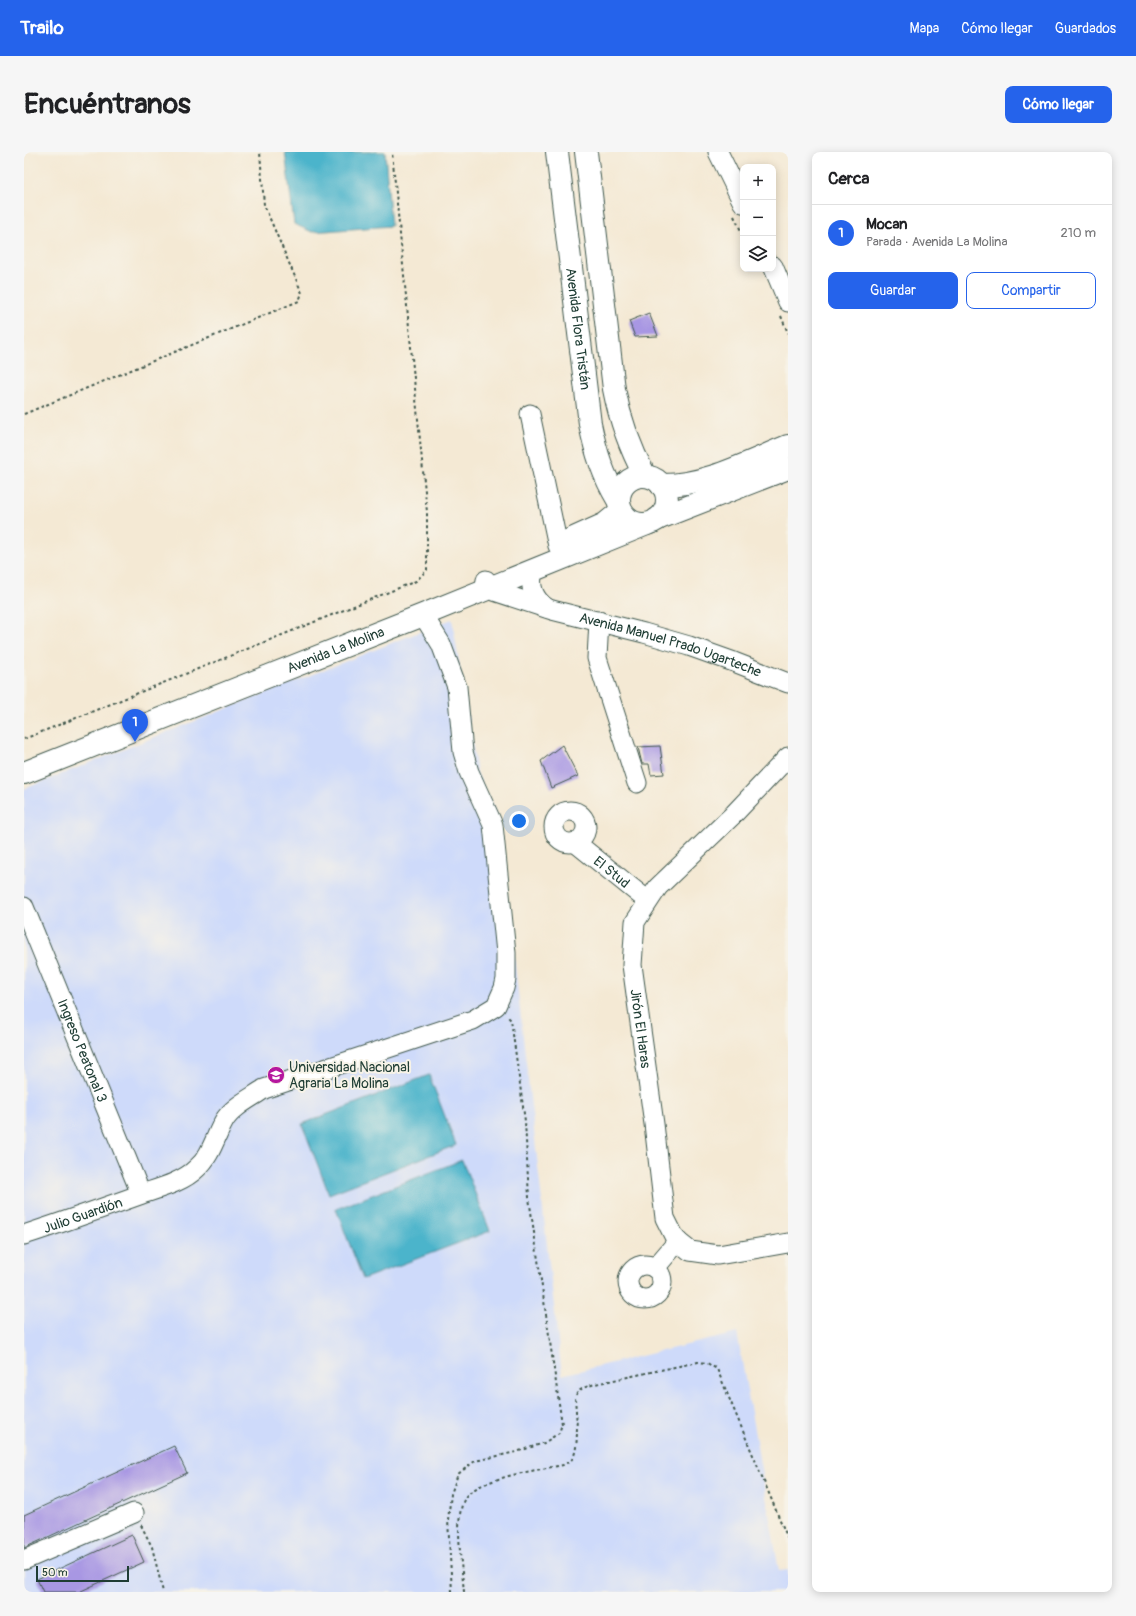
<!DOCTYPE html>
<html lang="es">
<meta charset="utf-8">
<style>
body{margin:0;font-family:Pangolin,sans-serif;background:#f6f6f6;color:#202124}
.controls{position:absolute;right:12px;top:12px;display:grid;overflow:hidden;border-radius:8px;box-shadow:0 2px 10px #0003}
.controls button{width:36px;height:36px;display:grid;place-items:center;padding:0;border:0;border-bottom:1px solid #e0e0e0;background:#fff;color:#202124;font:20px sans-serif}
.scale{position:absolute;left:12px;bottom:10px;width:93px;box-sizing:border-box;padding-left:4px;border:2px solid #1f3d34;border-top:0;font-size:11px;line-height:14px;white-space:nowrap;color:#1f3d34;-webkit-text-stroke:3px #f7f3e8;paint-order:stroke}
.you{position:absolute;left:495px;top:669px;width:14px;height:14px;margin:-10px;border:3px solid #fff;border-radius:50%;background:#1a73e8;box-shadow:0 0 0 6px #1a73e833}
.badge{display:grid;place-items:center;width:26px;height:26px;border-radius:50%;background:#2563eb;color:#fff;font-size:13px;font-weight:700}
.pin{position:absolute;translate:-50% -33px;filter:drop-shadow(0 1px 2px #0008)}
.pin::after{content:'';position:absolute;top:21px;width:14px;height:12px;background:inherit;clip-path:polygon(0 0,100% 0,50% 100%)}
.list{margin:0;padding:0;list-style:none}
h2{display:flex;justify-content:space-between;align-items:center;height:52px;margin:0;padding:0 16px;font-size:17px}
h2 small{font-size:13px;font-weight:400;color:#757577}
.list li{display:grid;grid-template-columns:26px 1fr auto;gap:12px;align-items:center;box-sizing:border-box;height:56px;padding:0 16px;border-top:1px solid #e0e0e0}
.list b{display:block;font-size:15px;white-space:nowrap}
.list p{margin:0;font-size:13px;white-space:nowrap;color:#757577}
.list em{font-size:13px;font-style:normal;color:#757577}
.actions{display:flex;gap:8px;padding:12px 16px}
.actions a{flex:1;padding:9px 0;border:1px solid #2563eb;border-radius:8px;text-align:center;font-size:14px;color:#2563eb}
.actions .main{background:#2563eb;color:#fff}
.icon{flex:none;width:22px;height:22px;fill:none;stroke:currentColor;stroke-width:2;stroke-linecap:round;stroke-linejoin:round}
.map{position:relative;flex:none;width:764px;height:1440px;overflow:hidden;border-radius:8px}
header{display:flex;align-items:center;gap:24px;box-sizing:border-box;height:56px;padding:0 20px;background:#2563eb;color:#fff}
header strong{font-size:19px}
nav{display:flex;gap:22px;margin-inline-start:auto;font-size:14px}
.intro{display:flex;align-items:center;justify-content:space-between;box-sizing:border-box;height:96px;padding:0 24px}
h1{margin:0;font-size:28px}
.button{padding:10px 18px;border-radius:8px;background:#2563eb;color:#fff;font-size:14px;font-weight:700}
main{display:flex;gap:24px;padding:0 24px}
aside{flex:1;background:#fff;border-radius:8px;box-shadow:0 2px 10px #0003}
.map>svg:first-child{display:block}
.built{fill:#cedafa}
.water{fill:#4cb4cb;stroke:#367880}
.building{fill:#a897e3}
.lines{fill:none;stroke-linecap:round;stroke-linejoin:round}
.minor-casing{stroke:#3f574c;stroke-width:21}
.major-casing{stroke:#3f574c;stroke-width:24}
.path{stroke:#3f574c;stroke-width:2;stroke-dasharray:3 3;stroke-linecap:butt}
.minor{stroke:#fff;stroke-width:19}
.major{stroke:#fff;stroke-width:22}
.labels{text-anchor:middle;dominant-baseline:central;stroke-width:4;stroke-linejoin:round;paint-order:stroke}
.street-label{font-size:14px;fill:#1f3d34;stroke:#f7f3e8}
.poi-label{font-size:14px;fill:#1f3d34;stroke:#f7f3e8;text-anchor:start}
</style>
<header>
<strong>Trailo</strong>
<nav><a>Mapa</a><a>Cómo llegar</a><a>Guardados</a></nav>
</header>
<div class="intro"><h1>Encuéntranos</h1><a class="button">Cómo llegar</a></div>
<main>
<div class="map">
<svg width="764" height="1440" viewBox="0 0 764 1440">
<rect width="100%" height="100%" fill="#f7f3e8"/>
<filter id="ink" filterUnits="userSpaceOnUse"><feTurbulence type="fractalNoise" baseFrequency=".025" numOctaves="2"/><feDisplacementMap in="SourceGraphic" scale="8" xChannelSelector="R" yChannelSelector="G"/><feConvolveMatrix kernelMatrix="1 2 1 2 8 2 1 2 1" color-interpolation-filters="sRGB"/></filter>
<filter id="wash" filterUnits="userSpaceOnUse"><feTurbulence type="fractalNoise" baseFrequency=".012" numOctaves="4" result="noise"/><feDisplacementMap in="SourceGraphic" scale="16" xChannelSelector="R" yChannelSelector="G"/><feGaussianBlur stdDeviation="0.9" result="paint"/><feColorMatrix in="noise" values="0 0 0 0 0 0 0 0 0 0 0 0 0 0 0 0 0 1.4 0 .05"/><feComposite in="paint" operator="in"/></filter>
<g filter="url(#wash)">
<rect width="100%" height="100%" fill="#f4e9d4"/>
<polygon class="built" points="428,467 453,621 474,666 538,1223 713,1181 755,1419 764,1418 764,1440 0,1440 0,637"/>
<g class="water">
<polygon points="261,0 361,0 367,74 288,80 270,72"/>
<polygon points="405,923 432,993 305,1042 278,972"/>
<polygon points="438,1008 466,1079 339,1127 312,1057"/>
</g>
<g id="blocks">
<g class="building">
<polygon points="625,161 634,184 611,185 605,169"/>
<polygon points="538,593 554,624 527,636 517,609"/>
<polygon points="636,594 640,622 627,623 625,612 618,612 614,595"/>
<polygon points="150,1294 163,1321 0,1396 0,1363"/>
<polygon points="108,1383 120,1410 55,1440 19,1440 13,1427"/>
</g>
</g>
</g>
<g filter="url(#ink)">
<use href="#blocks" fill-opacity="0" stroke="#3f574c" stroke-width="1"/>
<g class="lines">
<defs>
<g id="minor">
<polyline points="694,0 719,51"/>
<polyline points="749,114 764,150"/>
<polyline points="506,262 534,394"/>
<path d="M509 419C505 434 509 447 523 456"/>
<path id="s1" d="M462 428 461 434 464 437 528 458 620 481 665 494 710 510 764 531"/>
<polyline points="575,469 573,506 613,631"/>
<path id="s2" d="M764 605 708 664 634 735 611 770 608 813 630 972 641 1066 652 1088 666 1099 694 1103 764 1091"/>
<circle cx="546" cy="675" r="16"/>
<path id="s3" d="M552 691 624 749"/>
<path id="s4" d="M0 755 117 1042"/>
<path id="s5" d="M0 1083C40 1070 79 1056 118 1042 136 1036 159 1030 173 1016 187 1004 191 985 200 969 208 955 227 946 240 937L449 868 472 854 480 836 482 827V801L469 673 445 620 439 600 433 535 417 492 399 463"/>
<circle cx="621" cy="1130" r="17"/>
<polyline points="631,1116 654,1089"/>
<polyline points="0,1408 110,1361"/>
</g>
<g id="major">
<path id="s6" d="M533 0 566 272C572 301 579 323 594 348"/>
<path d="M562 0 590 237C596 268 606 296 621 324"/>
<circle cx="619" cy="348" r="24"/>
<path d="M637 333C681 334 724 310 764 294"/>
<polyline points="633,367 764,316"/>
<polyline points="539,391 581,372 597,359"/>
<path id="s7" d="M0 621 399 463 623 372"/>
</g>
</defs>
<use href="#minor" class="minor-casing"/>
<use href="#major" class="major-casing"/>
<g class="path">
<polyline points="710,64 719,83"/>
<polyline points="757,164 764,181"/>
<polyline points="0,262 275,149 278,141 240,53 236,0"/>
<polyline points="0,587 392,429 403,418 403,360 368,0"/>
<polyline points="117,1373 128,1395 139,1440"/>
<polyline points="428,1440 424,1368 427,1342 434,1322 451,1309 492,1300 520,1291 535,1281 538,1272 505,1046 501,969 487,868 483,864"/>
<path d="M440 1440C438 1417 432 1378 437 1357 438 1353 440 1346 443 1343 461 1325 514 1318 539 1313 542 1311 546 1310 548 1307 556 1297 552 1260 551 1246 554 1236 562 1235 571 1232L674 1210 683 1211 693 1217 764 1387"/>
</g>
<use href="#minor" class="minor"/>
<use href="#major" class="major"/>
</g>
</g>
<defs>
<symbol id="university-disc" viewBox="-11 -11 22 22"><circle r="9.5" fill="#b5179e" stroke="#f7f3e8"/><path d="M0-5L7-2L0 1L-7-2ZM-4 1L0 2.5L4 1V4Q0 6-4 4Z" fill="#fff"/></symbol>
</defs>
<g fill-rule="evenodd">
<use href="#university-disc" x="242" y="913" width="20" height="20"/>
</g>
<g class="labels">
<g class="street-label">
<text stroke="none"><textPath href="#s6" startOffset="178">Avenida Flora Tristán</textPath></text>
<text stroke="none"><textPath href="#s1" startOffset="201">Avenida Manuel Prado Ugarteche</textPath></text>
<text stroke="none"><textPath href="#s7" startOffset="335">Avenida La Molina</textPath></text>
<text stroke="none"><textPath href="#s3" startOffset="46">El Stud</textPath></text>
<text stroke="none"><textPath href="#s2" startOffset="333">Jirón El Haras</textPath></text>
<text stroke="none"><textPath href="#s4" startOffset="155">Ingreso Peatonal 3</textPath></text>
<text stroke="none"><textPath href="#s5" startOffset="62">Julio Guardión</textPath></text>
</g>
<g class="poi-label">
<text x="265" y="915">Universidad Nacional<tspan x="265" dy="16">Agraria La Molina</tspan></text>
</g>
</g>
</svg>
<div class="controls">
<button>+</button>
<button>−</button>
<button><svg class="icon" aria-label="layers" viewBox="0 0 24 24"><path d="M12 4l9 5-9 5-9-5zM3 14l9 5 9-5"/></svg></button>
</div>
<div class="scale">50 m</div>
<div class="you"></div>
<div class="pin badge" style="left:111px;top:590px">1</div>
</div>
<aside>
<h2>Cerca<small></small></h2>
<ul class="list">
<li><span class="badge">1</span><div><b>Mocan</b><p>Parada · Avenida La Molina</p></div><em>210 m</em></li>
</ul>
<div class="actions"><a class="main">Guardar</a><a>Compartir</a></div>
</aside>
</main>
